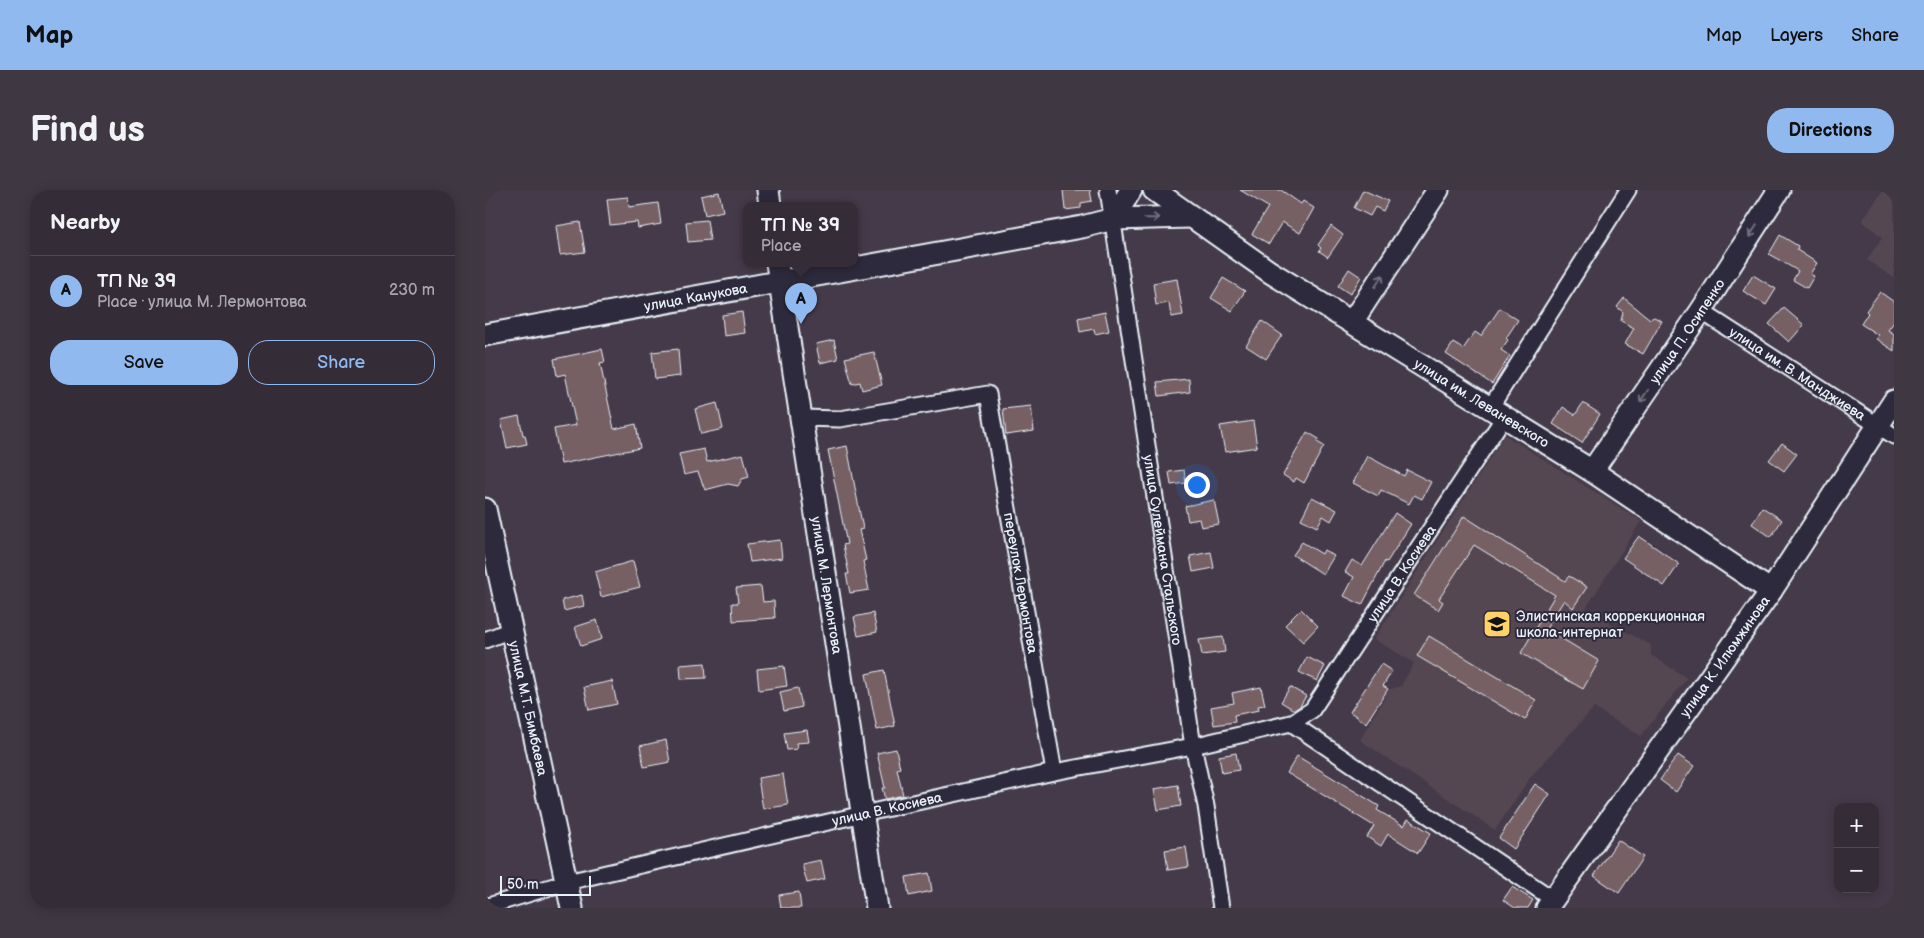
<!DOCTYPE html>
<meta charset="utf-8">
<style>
body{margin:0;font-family:"Balsamiq Sans",sans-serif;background:#3f3842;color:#f1f3f6}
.controls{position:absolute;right:15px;bottom:15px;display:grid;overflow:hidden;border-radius:10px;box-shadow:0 2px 12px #0003}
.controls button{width:45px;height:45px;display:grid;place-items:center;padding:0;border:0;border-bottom:1px solid #4e4852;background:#342c37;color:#f1f3f6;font:25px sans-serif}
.scale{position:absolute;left:15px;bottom:12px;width:91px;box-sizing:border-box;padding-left:5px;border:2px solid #e8f1f8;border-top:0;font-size:14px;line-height:18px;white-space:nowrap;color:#e8f1f8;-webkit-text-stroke:4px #2f2a3d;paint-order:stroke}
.you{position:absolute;left:711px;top:294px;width:18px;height:18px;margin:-12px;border:4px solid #fff;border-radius:50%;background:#1a73e8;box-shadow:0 0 0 8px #1a73e833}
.badge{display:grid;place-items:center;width:32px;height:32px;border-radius:50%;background:#90b9f0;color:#111;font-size:16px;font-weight:700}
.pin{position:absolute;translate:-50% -41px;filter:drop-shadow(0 1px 2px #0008)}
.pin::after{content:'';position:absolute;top:26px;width:18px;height:15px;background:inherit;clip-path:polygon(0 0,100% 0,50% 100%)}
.popup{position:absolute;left:258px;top:12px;width:115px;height:65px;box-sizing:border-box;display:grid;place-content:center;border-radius:10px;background:#342c37;filter:drop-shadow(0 1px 4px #0005);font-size:16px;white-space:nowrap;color:#a9a7ad}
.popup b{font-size:19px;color:#f1f3f6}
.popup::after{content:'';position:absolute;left:50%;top:100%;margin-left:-10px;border:10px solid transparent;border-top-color:#342c37}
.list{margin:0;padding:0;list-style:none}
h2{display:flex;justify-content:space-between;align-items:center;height:65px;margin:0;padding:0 20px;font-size:21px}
h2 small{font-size:16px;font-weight:400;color:#a9a7ad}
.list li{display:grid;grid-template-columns:32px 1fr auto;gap:15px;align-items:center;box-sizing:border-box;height:70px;padding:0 20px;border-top:1px solid #4e4852}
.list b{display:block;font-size:19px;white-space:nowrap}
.list p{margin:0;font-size:16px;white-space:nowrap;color:#a9a7ad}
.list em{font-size:16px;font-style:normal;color:#a9a7ad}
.actions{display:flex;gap:10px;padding:15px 20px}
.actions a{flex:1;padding:11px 0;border:1px solid #90b9f0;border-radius:20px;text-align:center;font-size:18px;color:#90b9f0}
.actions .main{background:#90b9f0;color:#111}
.map{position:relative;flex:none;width:1409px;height:718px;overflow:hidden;border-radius:20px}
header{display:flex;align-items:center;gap:30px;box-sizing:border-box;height:70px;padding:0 25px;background:#90b9f0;color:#111}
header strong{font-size:24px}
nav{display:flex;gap:28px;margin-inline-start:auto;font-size:18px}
.intro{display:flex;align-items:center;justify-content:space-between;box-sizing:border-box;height:120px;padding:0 30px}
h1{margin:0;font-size:35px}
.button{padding:12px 22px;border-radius:20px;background:#90b9f0;color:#111;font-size:18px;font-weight:700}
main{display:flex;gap:30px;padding:0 30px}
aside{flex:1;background:#342c37;border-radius:20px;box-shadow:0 2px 12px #0003}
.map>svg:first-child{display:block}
.built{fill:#544651}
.building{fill:#776164;stroke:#e8f1f8}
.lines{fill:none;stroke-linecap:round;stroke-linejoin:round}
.street-casing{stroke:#e8f1f8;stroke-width:19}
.secondary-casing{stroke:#e8f1f8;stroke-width:25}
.street{stroke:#2f2a3d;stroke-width:15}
.secondary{stroke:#2f2a3d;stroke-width:21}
.oneway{stroke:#70707e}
.labels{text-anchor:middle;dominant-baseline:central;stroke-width:4;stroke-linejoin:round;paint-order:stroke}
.street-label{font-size:14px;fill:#e8f1f8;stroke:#2f2a3d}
.poi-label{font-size:14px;fill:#e8f1f8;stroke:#2f2a3d;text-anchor:start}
</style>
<header>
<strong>Map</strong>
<nav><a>Map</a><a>Layers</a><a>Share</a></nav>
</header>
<div class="intro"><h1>Find us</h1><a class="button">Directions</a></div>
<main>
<aside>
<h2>Nearby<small></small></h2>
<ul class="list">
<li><span class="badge">A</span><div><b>ТП № 39</b><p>Place · улица М. Лермонтова</p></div><em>230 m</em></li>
</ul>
<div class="actions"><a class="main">Save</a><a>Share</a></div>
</aside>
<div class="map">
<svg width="1409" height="718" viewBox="0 0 1409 718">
<rect width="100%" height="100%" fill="#453a49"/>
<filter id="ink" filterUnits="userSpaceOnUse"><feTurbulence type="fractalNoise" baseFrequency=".02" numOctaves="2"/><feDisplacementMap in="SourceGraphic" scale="10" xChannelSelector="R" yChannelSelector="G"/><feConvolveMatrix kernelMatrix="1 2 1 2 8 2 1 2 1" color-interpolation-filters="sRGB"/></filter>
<g filter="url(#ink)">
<g class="built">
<polygon points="1398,0 1409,0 1409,88 1382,70 1397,47 1377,31"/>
<polygon points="1020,245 1156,331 1100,420 1166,455 1166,465 1202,488 1156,546 1109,518 1047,585 1010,640 875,550 905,499 916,496 929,473 889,449"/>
</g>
<g class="building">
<polygon points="578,0 605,0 607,11 596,13 596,18 580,20"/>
<polygon points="755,0 796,0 816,14 818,11 829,18 815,43 797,32 784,54 767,44 783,17"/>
<polygon points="878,0 903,11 898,21 890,17 885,26 869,18"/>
<polygon points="234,2 238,21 220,25 216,6"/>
<polygon points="143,7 144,17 173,13 176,34 153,38 152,32 125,35 122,9"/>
<polygon points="222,30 225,50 203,52 201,32"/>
<polygon points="95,32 100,62 75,65 71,36"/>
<polygon points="846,36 858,45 843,67 834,61 836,58 833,55"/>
<polygon points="1295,45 1313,56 1312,60 1332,73 1325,84 1329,86 1322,98 1308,90 1313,81 1284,64"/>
<polygon points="864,79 876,87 865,104 853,96"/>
<polygon points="1268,85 1291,99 1281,115 1258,101"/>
<polygon points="738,88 760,101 747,121 726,108"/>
<polygon points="692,89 698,125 686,127 684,113 671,115 668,93"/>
<polygon points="1395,102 1409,112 1409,132 1403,140 1409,144 1409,161 1391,149 1393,145 1376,134 1383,123 1381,121"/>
<polygon points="1139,108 1165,129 1169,127 1177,131 1158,164 1140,154 1149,138 1136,131 1138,122 1132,117"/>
<polygon points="1015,118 1033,130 1021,148 1023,150 1016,160 1025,166 1007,194 961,164 968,153 978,159 990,142 996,146"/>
<polygon points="1299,118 1319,135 1304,152 1284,134"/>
<polygon points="257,122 260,143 239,146 237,125"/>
<polygon points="620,122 624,141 610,144 609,139 595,142 593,128"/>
<polygon points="777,131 797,145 781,169 761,156"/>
<polygon points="349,150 353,169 335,173 331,154"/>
<polygon points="117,159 120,172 115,173 129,239 151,234 155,258 76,274 69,239 91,235 80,184 72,186 69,169"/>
<polygon points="193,159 195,186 170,189 167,162"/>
<polygon points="389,162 397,195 377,200 375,192 367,194 360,168"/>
<polygon points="704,189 705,202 674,206 672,192"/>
<polygon points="232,213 238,239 216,244 210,219"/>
<polygon points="1098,213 1115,224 1097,253 1068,234 1078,217 1090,225"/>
<polygon points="546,216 549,241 521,245 518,219"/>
<polygon points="34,226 38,245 40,245 42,254 22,258 16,230"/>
<polygon points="768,231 772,257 740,262 735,236"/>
<polygon points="822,242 834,249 832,252 839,256 819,293 811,288 809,292 798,285"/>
<polygon points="1297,253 1312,264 1299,281 1284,270"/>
<polygon points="362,256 378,339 374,340 381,370 378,371 384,400 365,403 361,384 364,384 358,355 362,354 343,260"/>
<polygon points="219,259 222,272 258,264 264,287 257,289 253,296 243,294 220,300 213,282 199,285 194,264"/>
<polygon points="882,266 919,286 922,280 946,292 937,309 929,305 924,314 896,300 893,306 868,293"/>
<polygon points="699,280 701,293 686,295 684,282"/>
<polygon points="827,307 852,320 846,331 838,326 832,337 816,329"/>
<polygon points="729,310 734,334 716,337 714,329 703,331 700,316"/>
<polygon points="1277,317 1297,330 1286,347 1267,334"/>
<polygon points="910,323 926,334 902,372 900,371 877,415 859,406 869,387 860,382 867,370 877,376"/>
<polygon points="979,326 1080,391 1084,386 1102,397 1088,418 1079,410 1061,439 1114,471 1098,499 1036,463 1070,405 989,355 954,409 958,412 953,420 929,405"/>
<polygon points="1154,346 1194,374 1179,396 1138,368"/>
<polygon points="295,350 297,368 265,372 262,354"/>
<polygon points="817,352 837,364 839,360 849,366 838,384 808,365"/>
<polygon points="726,362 729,378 708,382 705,366"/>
<polygon points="148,371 155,397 116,407 110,382"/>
<polygon points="276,396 278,412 289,411 290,428 248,431 247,413 253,413 251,398"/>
<polygon points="97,405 99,416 79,421 77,410"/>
<polygon points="816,419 833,436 818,452 800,435"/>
<polygon points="388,423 392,442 373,446 369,427"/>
<polygon points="112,430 117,449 96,456 90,437"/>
<polygon points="944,446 1051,510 1040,530 932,466"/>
<polygon points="738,447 740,462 717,465 714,450"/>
<polygon points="822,467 840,476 832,491 814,482"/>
<polygon points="220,473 221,488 196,489 195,475"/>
<polygon points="896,474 907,481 898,496 903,499 881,533 865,522"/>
<polygon points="299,476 302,496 274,500 272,479"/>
<polygon points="399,480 410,536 392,540 381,484"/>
<polygon points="127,491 132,514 104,520 99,497"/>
<polygon points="776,497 780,515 773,516 774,520 749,525 750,532 729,535 726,517 749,513 747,503"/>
<polygon points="805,497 821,506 815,516 809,520 796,512"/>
<polygon points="313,498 317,517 299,521 295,502"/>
<polygon points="322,540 324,552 311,553 312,559 302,560 299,543"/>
<polygon points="181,550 185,572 159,577 155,556"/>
<polygon points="411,559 415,578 412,579 418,605 400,609 397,598 400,598 392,563"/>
<polygon points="751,563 754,580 737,583 734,566"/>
<polygon points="1193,565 1209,576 1191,602 1175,590"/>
<polygon points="812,566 894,616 892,620 919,636 923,629 946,643 933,663 903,644 896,656 882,647 889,636 802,583"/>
<polygon points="298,584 303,615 278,619 273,588"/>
<polygon points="1050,594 1065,604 1029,659 1014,648"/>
<polygon points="693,595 696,616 673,620 669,599"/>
<polygon points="1133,650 1158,667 1134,703 1109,686"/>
<polygon points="701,657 704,677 683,680 680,660"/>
<polygon points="336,670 340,689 322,693 317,674"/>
<polygon points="444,683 447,701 424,706 421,687"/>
<polygon points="1027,697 1048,710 1043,718 1030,718 1018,710"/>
<polygon points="314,702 316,718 296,718 294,705"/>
</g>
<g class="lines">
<defs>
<g id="street">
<path id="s1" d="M623 0 708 556 721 616 736 718"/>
<path id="s2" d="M1216 121 1409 246"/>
<polyline points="1005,218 1143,0"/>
<path id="s3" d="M317 228 355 229 503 204 569 582"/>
<polyline points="0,450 26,440"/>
<polyline points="806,533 1069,710"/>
<path id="s4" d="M0 717 82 692 400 619 569 582 708 556 806 533 827 520 1019 227"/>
</g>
<g id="secondary">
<polyline points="283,0 285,15"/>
<path id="s5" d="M669 0 785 82 1107 281 1286 401"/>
<polyline points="628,29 646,0"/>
<path id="s6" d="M292 73 392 718"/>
<polyline points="867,132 953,0"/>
<path id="s7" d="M0 145 597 37 628 29 706 27"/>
<path id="s8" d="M1107 281 1216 121 1294 0"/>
<path id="s9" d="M0 319 87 718"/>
<path id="s10" d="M1062 718 1286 401 1409 211"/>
</g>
</defs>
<use href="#street" class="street-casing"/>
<use href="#secondary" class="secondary-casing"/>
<use href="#street" class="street"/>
<use href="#secondary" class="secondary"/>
</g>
<defs><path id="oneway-shaft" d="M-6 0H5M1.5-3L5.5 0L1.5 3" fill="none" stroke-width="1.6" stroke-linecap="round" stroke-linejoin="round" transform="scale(1.25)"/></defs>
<g class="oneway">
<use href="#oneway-shaft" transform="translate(667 28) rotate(-1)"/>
<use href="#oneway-shaft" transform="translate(1268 41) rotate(123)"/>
<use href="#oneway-shaft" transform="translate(894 91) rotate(-57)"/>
<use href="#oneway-shaft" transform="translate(1159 206) rotate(124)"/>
</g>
</g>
<defs>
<symbol id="school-square" viewBox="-11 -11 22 22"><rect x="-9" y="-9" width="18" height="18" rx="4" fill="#ffd166" stroke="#2f2a3d"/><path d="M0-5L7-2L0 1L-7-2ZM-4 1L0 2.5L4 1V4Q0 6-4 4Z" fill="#111"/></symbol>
</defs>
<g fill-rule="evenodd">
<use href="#school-square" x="996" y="418" width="32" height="32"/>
</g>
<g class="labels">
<g class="street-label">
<text stroke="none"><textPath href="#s7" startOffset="214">улица Канукова</textPath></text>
<text stroke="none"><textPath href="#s8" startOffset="169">улица П. Осипенко</textPath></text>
<text stroke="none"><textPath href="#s2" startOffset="115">улица им. В. Манджиева</textPath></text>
<text stroke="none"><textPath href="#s5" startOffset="391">улица им. Леваневского</textPath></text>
<text stroke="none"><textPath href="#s1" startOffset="364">улица Сулеймана Стальского</textPath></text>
<text stroke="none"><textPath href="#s4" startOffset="1015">улица В. Косиева</textPath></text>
<text stroke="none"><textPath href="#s3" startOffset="380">переулок Лермонтова</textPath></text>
<text stroke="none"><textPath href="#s6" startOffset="326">улица М. Лермонтова</textPath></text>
<text stroke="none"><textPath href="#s10" startOffset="308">улица К. Илюмжинова</textPath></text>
<text stroke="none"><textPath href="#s9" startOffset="204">улица М.Т. Бимбаева</textPath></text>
<text stroke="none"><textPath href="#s4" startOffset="414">улица В. Косиева</textPath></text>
</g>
<g class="poi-label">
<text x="1031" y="426">Элистинская коррекционная<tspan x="1031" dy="16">школа-интернат</tspan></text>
</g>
</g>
</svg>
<div class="controls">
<button>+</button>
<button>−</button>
</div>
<div class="scale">50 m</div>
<div class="you"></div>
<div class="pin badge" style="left:316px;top:134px">A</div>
<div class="popup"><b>ТП № 39</b>Place</div>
</div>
</main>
